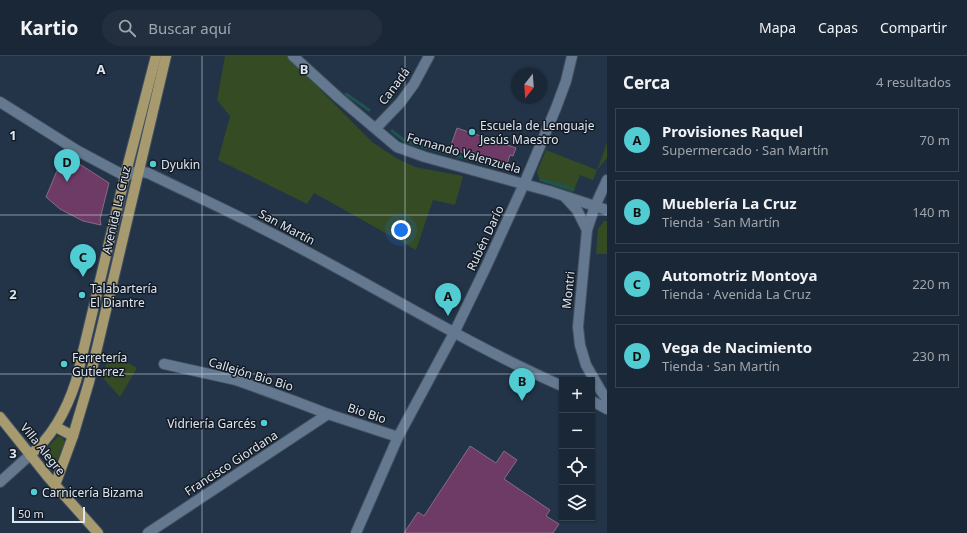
<!DOCTYPE html>
<html lang="es">
<meta charset="utf-8">
<style>
body{margin:0;font-family:"Noto Sans",sans-serif;background:#232f3e;color:#f1f3f6}
.controls{position:absolute;right:12px;bottom:12px;display:grid;overflow:hidden;border-radius:0px;box-shadow:0 1px 3px #0004}
.controls button{width:36px;height:36px;display:grid;place-items:center;padding:0;border:0;border-bottom:1px solid #384451;background:#1a2736;color:#f1f3f6;font:20px sans-serif}
.compass{position:absolute;left:511px;top:12px;width:36px;height:36px;border-radius:50%;background:#1a2736;box-shadow:0 1px 3px #0004;rotate:197deg}
.scale{position:absolute;left:12px;bottom:10px;width:73px;box-sizing:border-box;padding-left:4px;border:2px solid #dbe6f3;border-top:0;font-size:11px;line-height:14px;white-space:nowrap;color:#dbe6f3;-webkit-text-stroke:3px #141b24;paint-order:stroke}
.you{position:absolute;left:401px;top:174px;width:14px;height:14px;margin:-10px;border:3px solid #fff;border-radius:50%;background:#1a73e8;box-shadow:0 0 0 6px #1a73e833}
.badge{display:grid;place-items:center;width:26px;height:26px;border-radius:50%;background:#51ccd3;color:#111;font-size:13px;font-weight:700}
.pin{position:absolute;translate:-50% -33px;filter:drop-shadow(0 1px 2px #0008)}
.pin::after{content:'';position:absolute;top:21px;width:14px;height:12px;background:inherit;clip-path:polygon(0 0,100% 0,50% 100%)}
.list{margin:0;padding:0;list-style:none}
h2{display:flex;justify-content:space-between;align-items:center;height:52px;margin:0;padding:0 16px;font-size:17px}
h2 small{font-size:13px;font-weight:400;color:#9fa5ad}
.list li{display:grid;grid-template-columns:26px 1fr auto;gap:12px;align-items:center;box-sizing:border-box;height:64px;margin:0 8px 8px;padding:0 8px;border:1px solid #384451;border-radius:0px}
.list b{display:block;font-size:15px;white-space:nowrap}
.list p{margin:0;font-size:13px;white-space:nowrap;color:#9fa5ad}
.list em{font-size:13px;font-style:normal;color:#9fa5ad}
.icon{flex:none;width:22px;height:22px;fill:none;stroke:currentColor;stroke-width:2;stroke-linecap:round;stroke-linejoin:round}
.map{position:relative;flex:none;width:607px;height:477px;overflow:hidden}
header{display:flex;align-items:center;gap:24px;box-sizing:border-box;height:56px;padding:0 20px;background:#1a2736;border-bottom:1px solid #384451}
header strong{font-size:19px}
nav{display:flex;gap:22px;margin-inline-start:auto;font-size:14px}
.search{width:280px;height:36px;background:#232f3e;display:flex;align-items:center;gap:10px;box-sizing:border-box;padding:0 14px;border-radius:22px;color:#9fa5ad;font-size:15px}
main{display:flex}
aside{flex:1;background:#1a2736}
.map>svg:first-child{display:block}
.green{fill:#354b24}
.lines{fill:none;stroke-linecap:round;stroke-linejoin:round}
.stream{stroke:#1c5353;stroke-width:3}
.building{fill:#6e3b66;stroke:#866d81}
.minor-casing{stroke:#415161;stroke-width:12}
.major-casing{stroke:#415161;stroke-width:12}
.minor{stroke:#64788f;stroke-width:10}
.major{stroke:#a79a6f;stroke-width:10}
.grid{fill:none;stroke:#dbe6f3;stroke-width:1;stroke-opacity:0.55}
.poi-dot{fill:#51ccd3;stroke:#141b24;stroke-width:1.5}
.labels{text-anchor:middle;dominant-baseline:central;stroke-width:3;stroke-linejoin:round;paint-order:stroke}
.street-label{font-size:12px;fill:#dbe6f3;stroke:#141b24}
.poi-label{font-size:12px;fill:#dbe6f3;stroke:#141b24;text-anchor:start}
.grid-label{font-size:13px;text-anchor:middle;font-weight:bold;fill:#dbe6f3;stroke:#141b24;stroke-width:3;stroke-linejoin:round;paint-order:stroke}
</style>
<header>
<strong>Kartio</strong>
<div class="search"><svg class="icon" aria-label="search" viewBox="0 0 24 24"><circle cx="10" cy="10" r="6"/><path d="M15 15l6 6"/></svg>Buscar aquí</div>
<nav><a>Mapa</a><a>Capas</a><a>Compartir</a></nav>
</header>
<main>
<div class="map">
<svg width="607" height="477" viewBox="0 0 607 477">
<rect width="100%" height="100%" fill="#233448"/>
<g class="green">
<polygon points="225,0 287,0 372,86 396,102 415,111 463,120 455,149 433,144 416,194 314,137 307,148 218,104 230,60 217,44"/>
<polygon points="607,87 607,102 597,114 593,124 580,119 573,136 540,125 537,116 546,94 597,114"/>
<polygon points="604,165 607,165 607,198 596,198 598,173"/>
<polygon points="109,296 137,312 120,341 103,322"/>
<polygon points="58,380 62,381 65,386 55,410 43,397"/>
</g>
<g class="lines">
<g class="stream">
<polyline points="346,38 369,54"/>
<polyline points="392,75 405,85 414,88 504,113"/>
<polyline points="542,124 573,133"/>
</g>
</g>
<g class="building">
<polygon points="457,72 516,92 513,100 510,99 507,108 501,106 500,110 450,92"/>
<polygon points="64,98 109,127 100,163 101,169 83,165 60,153 46,141"/>
<polygon points="470,390 496,407 504,395 517,404 504,423 550,454 546,460 559,468 553,477 404,477 418,456 424,460"/>
</g>
<g class="lines">
<defs>
<g id="minor">
<polyline points="293,0 339,42 397,91 425,101 549,135 607,154"/>
<path d="M0 46 78 95 125 120 138 115 148 117C189 137 231 156 273 178 370 227 462 286 562 330"/>
<polyline points="376,72 400,47 414,28 429,0"/>
<polyline points="607,124 595,150 587,174 578,271 580,289 586,309 601,335 607,343"/>
<polyline points="565,141 577,154 587,174"/>
<polyline points="164,308 236,324 294,345 328,358 398,381"/>
<polyline points="592,345 607,353"/>
<polyline points="0,426 30,399"/>
<polyline points="148,477 328,358"/>
<polyline points="356,477 398,381 454,277 485,213 524,128 556,52 566,25 572,0"/>
</g>
<g id="major">
<polyline points="0,361 48,421 98,477"/>
<polyline points="56,371 73,380"/>
<path d="M30 399C53 380 67 353 76 325L125 120 156 0"/>
<polyline points="55,429 73,380 89,326 166,0"/>
</g>
</defs>
<use href="#minor" class="minor-casing"/>
<use href="#major" class="major-casing"/>
<use href="#minor" class="minor"/>
<use href="#major" class="major"/>
</g>
<path class="grid" d="M202 0V477M405 0V477M0 159H607M0 318H607"/>
<g class="poi-dot">
<circle cx="472" cy="76" r="4"/>
<circle cx="153" cy="108" r="4"/>
<circle cx="82" cy="239" r="4"/>
<circle cx="64" cy="308" r="4"/>
<circle cx="264" cy="367" r="4"/>
<circle cx="34" cy="436" r="4"/>
</g>
<g class="labels">
<g class="street-label">
<text transform="translate(394 30) rotate(-53)">Canadá</text>
<text transform="translate(464 97) rotate(16)">Fernando Valenzuela</text>
<text transform="translate(116 154) rotate(-77)">Avenida La Cruz</text>
<text transform="translate(287 171) rotate(28)">San Martín</text>
<text transform="translate(485 182) rotate(-65)">Rubén Darío</text>
<text transform="translate(568 234) rotate(-84)">Montri</text>
<text transform="translate(251 318) rotate(17)">Callejón Bio Bio</text>
<text transform="translate(367 357) rotate(18)">Bio Bio</text>
<text transform="translate(43 393) rotate(51)">Villa Alegre</text>
<text transform="translate(231 407) rotate(-33)">Francisco Giordana</text>
</g>
<g class="poi-label">
<text x="480" y="69">Escuela de Lenguaje<tspan x="480" dy="14">Jesús Maestro</tspan></text>
<text x="161" y="108">Dyukin</text>
<text x="90" y="232">Talabartería<tspan x="90" dy="14">El Diantre</tspan></text>
<text x="72" y="301">Ferretería<tspan x="72" dy="14">Gutierrez</tspan></text>
<text x="256" y="367" text-anchor="end">Vidriería Garcés</text>
<text x="42" y="436">Carnicería Bizama</text>
</g>
</g>
<g class="grid-label">
<text x="101" y="18">A</text>
<text x="304" y="18">B</text>
<text x="13" y="84">1</text>
<text x="13" y="243">2</text>
<text x="13" y="402">3</text>
</g>
</svg>
<div class="controls">
<button>+</button>
<button>−</button>
<button><svg class="icon" aria-label="locate" viewBox="0 0 24 24"><circle cx="12" cy="12" r="6"/><path d="M12 2v4M12 18v4M2 12h4M18 12h4"/></svg></button>
<button><svg class="icon" aria-label="layers" viewBox="0 0 24 24"><path d="M12 4l9 5-9 5-9-5zM3 14l9 5 9-5"/></svg></button>
</div>
<svg class="compass" viewBox="-18 -18 36 36"><path d="M0-13l5 13h-10z" fill="#e53935"/><path d="M0 13l5-13h-10z" fill="#9fa5ad"/></svg>
<div class="scale">50 m</div>
<div class="you"></div>
<div class="pin badge" style="left:448px;top:260px">A</div>
<div class="pin badge" style="left:522px;top:345px">B</div>
<div class="pin badge" style="left:83px;top:221px">C</div>
<div class="pin badge" style="left:67px;top:126px">D</div>
</div>
<aside>
<h2>Cerca<small>4 resultados</small></h2>
<ul class="list">
<li><span class="badge">A</span><div><b>Provisiones Raquel</b><p>Supermercado · San Martín</p></div><em>70 m</em></li>
<li><span class="badge">B</span><div><b>Mueblería La Cruz</b><p>Tienda · San Martín</p></div><em>140 m</em></li>
<li><span class="badge">C</span><div><b>Automotriz Montoya</b><p>Tienda · Avenida La Cruz</p></div><em>220 m</em></li>
<li><span class="badge">D</span><div><b>Vega de Nacimiento</b><p>Tienda · San Martín</p></div><em>230 m</em></li>
</ul>
</aside>
</main>
